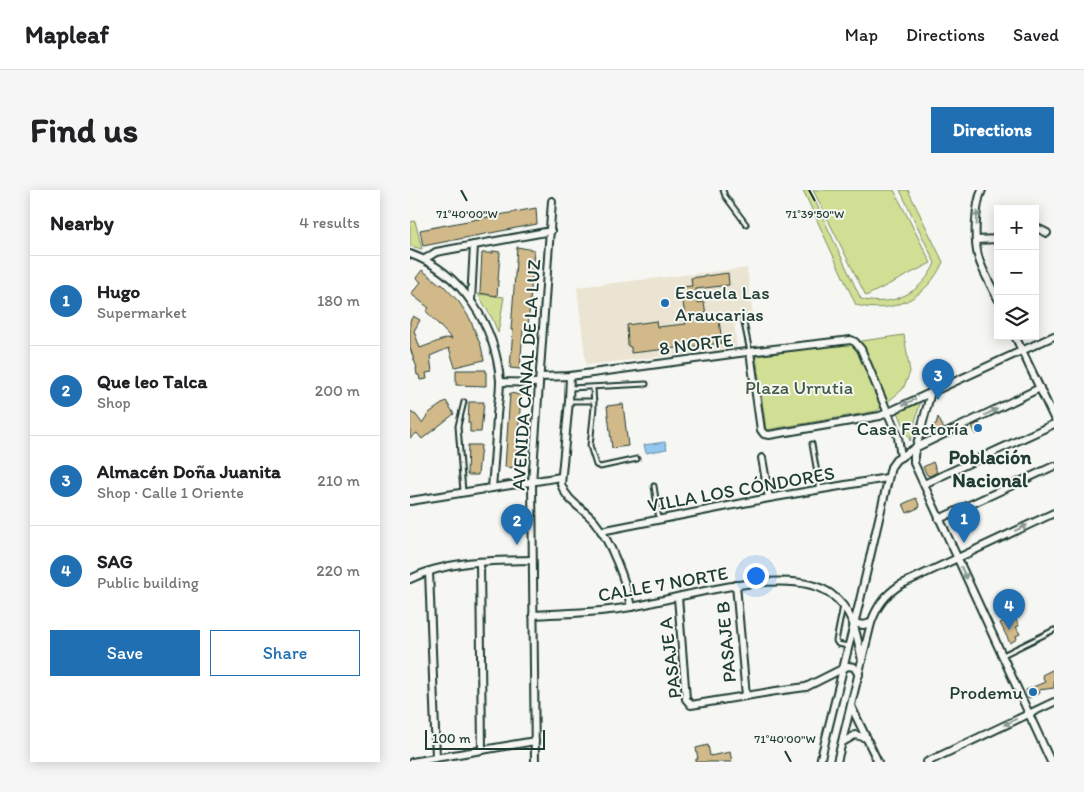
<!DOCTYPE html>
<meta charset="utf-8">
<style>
body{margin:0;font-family:Itim,sans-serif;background:#f6f6f6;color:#202124}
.controls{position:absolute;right:15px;top:15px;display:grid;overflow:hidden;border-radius:0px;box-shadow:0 2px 12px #0003}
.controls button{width:45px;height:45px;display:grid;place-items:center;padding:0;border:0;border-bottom:1px solid #e0e0e0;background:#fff;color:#202124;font:25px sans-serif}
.scale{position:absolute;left:15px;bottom:12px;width:120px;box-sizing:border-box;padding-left:5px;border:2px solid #1f3d34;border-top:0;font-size:14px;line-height:18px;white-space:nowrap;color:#1f3d34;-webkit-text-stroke:4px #f6f6f2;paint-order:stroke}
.you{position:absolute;left:345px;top:385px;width:18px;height:18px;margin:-12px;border:4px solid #fff;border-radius:50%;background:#1a73e8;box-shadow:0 0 0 8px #1a73e833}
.badge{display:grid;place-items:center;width:32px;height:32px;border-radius:50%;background:#1f6fb2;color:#fff;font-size:16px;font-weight:700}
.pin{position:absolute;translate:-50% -41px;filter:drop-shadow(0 1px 2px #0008)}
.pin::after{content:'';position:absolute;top:26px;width:18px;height:15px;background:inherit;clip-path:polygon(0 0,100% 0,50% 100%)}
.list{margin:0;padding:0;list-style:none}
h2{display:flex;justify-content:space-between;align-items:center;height:65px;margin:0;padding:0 20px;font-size:21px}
h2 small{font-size:16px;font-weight:400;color:#757577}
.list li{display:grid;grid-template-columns:32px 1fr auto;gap:15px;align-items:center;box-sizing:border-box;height:90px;padding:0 20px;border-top:1px solid #e0e0e0}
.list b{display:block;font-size:19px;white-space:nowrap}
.list p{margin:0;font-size:16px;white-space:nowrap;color:#757577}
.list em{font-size:16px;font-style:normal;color:#757577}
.actions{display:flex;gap:10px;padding:15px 20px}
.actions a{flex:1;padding:11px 0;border:1px solid #1f6fb2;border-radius:0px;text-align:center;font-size:18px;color:#1f6fb2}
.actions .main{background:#1f6fb2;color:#fff}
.icon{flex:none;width:28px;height:28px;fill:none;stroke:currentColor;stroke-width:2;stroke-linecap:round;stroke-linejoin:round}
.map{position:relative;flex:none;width:644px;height:572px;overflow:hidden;border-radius:0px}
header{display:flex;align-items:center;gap:30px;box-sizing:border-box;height:70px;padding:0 25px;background:#fff;border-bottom:1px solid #e0e0e0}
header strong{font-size:24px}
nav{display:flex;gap:28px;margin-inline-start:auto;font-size:18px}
.intro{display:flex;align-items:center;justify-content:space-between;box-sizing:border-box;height:120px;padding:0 30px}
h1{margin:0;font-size:35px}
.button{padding:12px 22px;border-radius:0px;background:#1f6fb2;color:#fff;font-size:18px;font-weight:700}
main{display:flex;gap:30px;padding:0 30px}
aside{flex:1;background:#fff;border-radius:0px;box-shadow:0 2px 12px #0003}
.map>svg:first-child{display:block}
.built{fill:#ebe4d2}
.green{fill:#d0df93;stroke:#788e64}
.water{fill:#94c7f1;stroke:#6590a5}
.building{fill:#d2b989;stroke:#1f3d34}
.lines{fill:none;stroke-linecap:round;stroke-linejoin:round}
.lane-casing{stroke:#1f3d34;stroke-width:7}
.street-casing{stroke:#1f3d34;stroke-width:10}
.lane{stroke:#f6f6f2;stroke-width:3}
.street{stroke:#f6f6f2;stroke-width:6}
.oneway{fill:#8a9a93}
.ticks{fill:none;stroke:#1f3d34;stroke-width:2}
.poi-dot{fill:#1f6fb2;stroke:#f6f6f2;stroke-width:2}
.labels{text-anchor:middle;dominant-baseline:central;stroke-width:4;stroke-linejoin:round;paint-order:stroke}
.poi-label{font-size:19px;fill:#1f3d34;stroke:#f6f6f2;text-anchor:end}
.street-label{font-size:19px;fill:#1f3d34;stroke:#f6f6f2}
.park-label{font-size:19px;fill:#425d47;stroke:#f6f6f2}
.neighbourhood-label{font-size:20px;font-weight:bold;fill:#1f3d34;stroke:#f6f6f2}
.ticks-label{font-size:12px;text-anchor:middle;fill:#1f3d34;stroke:#f6f6f2;stroke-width:4;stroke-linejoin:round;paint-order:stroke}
</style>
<header>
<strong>Mapleaf</strong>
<nav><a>Map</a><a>Directions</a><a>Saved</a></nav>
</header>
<div class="intro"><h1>Find us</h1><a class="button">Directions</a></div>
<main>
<aside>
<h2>Nearby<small>4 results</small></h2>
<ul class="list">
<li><span class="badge">1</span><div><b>Hugo</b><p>Supermarket</p></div><em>180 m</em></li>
<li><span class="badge">2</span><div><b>Que leo Talca</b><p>Shop</p></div><em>200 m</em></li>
<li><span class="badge">3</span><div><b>Almacén Doña Juanita</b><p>Shop · Calle 1 Oriente</p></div><em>210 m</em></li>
<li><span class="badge">4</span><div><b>SAG</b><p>Public building</p></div><em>220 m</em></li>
</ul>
<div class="actions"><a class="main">Save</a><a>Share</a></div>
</aside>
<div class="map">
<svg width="644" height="572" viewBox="0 0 644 572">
<rect width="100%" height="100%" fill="#f6f6f2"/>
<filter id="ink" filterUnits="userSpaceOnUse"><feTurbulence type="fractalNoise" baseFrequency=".02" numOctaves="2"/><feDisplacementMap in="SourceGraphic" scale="10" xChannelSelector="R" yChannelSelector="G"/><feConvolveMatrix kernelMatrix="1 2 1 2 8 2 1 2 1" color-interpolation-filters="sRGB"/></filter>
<g filter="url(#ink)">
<polygon class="built" points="337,78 343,129 324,131 327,158 176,175 167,97"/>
<g class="green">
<path d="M393 0H400L451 109C482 118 513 102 525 73L490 0H498L533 72C517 108 483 125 446 115Z"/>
<polygon points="403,0 484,0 521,73 456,106"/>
<polygon points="5,31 12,59 0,56 0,32"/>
<polygon points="68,104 94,107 88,143 83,130"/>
<polygon points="494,145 500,182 493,199 467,221 356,240 346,166"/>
<polygon points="510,213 500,251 488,222"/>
</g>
<polygon class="water" points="255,252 257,259 236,263 234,255"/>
<g class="building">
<polygon points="126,18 127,34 13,56 10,40"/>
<polygon points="107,57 124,60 118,139 113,140 110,179 100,178 103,140 101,140"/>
<polygon points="83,61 90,62 87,106 70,103 72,63 83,63"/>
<polygon points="12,80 31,95 32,94 49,112 60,129 71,156 74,170 45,177 39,158 20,166 22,182 16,183 17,189 10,190 9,185 7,185 6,178 7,178 0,158 0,131 3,126 10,130 4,141 10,158 37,148 42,149 16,121 19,118 1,104 11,92 6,88"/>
<polygon points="318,83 319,95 286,99 287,113 294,112 297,131 309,130 312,153 221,163 221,157 218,156 217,135 246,131 247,137 276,134 271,97 282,96 281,88"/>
<polygon points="46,180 76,180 76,196 46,195"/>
<polygon points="100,203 111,205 106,278 95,277"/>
<polygon points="36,211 44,224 12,249 7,243 0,248 0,222 6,225 12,233 19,223"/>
<polygon points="59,212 74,212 71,242 60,242 60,233 58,233"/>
<polygon points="213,214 218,256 202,258 197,216"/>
<polygon points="528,227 534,239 525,243 522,236 526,234"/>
<polygon points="569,233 574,241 566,245 562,236"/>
<polygon points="58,255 71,255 68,285 57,285"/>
<polygon points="523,272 527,282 520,286 517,285 513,277"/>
<polygon points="506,308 510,317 497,323 493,314"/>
<polygon points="604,426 609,436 606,437 610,444 606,446 607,449 600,453 590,433"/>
<polygon points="642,480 644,486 644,498 629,500 630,503 619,508 616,500 635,492 632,485"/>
<polygon points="298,555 300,566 320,562 322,572 286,572 286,569 288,569 286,558"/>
</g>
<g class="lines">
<defs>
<g id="lane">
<polyline points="313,0 315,6 336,34"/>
<polyline points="333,128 340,162"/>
<polyline points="160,198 236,194"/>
<polyline points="183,198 184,217 180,256 186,275 190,277 227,269"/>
<polyline points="159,211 184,211"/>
<polyline points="402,254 410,300"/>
<polyline points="244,296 249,329"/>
<polyline points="53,302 48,236 54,212"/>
<polyline points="433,416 426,451 428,454 438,456"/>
<polyline points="593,465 644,440"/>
</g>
<g id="street">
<path d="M572 0C565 15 564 50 568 66 572 81 581 95 588 109"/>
<polyline points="625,37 637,43"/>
<polyline points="566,50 588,49"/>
<path d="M0 64C52 82 86 137 90 191 90 202 88 214 87 225 86 250 84 274 82 298"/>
<polyline points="15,69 26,62 141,41"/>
<polyline points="61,111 64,55"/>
<polyline points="605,146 644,228"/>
<polyline points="340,162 351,240 354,244 359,245 470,226 644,146"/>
<path d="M160 186 159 211 151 294C157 312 173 318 184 331 201 351 216 392 221 417"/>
<polyline points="130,187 160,186 329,163 441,150 445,152 451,159 488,247 491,267"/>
<polyline points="90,192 129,193"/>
<polyline points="521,202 504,265 504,273 641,572"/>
<polyline points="352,268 359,308"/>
<polyline points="514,294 644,234"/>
<polyline points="0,311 151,287"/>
<polyline points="529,329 644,276"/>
<polyline points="191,341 359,308 477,288"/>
<polyline points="70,372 72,559"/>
<polyline points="19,381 26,567"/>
<path d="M0 389C38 370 81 371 122 370"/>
<polyline points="326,395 336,506"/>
<polyline points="268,407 276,509 281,515 366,501 396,497 438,476 444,477 449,485"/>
<path d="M123 425C156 423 189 423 221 417 270 408 380 373 421 404 444 421 447 445 452 471"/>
<polyline points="444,433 453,435 461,433"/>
<polyline points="441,516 468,572"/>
<polyline points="433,552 445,545 457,548"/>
<polyline points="2,572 125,551"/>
<polyline points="125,572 122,293 142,11"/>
<polyline points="410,572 450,410 481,277 486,270 505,258 630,198"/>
<path d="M427 572 461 433C467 416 475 405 490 395L644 323"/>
<polyline points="517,572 644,512"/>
</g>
</defs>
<use href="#lane" class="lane-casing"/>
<use href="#street" class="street-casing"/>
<use href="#lane" class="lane"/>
<use href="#street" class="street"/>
</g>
<defs><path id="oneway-solid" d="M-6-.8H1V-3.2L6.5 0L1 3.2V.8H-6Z" transform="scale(1.25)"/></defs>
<g class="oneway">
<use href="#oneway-solid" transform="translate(567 28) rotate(-87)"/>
<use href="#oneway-solid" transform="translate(499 212) rotate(155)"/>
<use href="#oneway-solid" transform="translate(581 222) rotate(-26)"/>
<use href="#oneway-solid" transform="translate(611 338) rotate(-25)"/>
<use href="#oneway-solid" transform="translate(554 383) rotate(65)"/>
<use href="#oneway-solid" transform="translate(600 532) rotate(154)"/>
</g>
</g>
<path class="ticks" d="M51 0 57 11M399 0 405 11M375 561 381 572"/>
<g class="poi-dot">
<circle cx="255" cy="113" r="5"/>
<circle cx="568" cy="238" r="5"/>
<circle cx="623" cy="502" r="5"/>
</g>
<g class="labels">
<g class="poi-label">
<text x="265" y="102" text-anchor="start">Escuela Las<tspan x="265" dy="22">Araucarias</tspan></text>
<text x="558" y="238">Casa Factoría</text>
<text x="613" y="502">Prodemu</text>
</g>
<g class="street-label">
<text transform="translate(286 154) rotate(-7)">8 NORTE</text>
<text transform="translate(116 185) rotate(-86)">AVENIDA CANAL DE LA LUZ</text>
<text transform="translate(331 299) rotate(-10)">VILLA LOS CÓNDORES</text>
<text transform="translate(253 394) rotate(-10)">CALLE 7 NORTE</text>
<text transform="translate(316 452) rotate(-95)">PASAJE B</text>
<text transform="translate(260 468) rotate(-97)">PASAJE A</text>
</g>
<g class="park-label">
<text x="389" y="197">Plaza Urrutia</text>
</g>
<g class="neighbourhood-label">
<text x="580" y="267">Población<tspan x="580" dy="23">Nacional</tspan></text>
</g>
</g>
<g class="ticks-label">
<text x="57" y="28">71°40'00"W</text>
<text x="405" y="28">71°39'50"W</text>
<text x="375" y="553">71°40'00"W</text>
</g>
</svg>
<div class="controls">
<button>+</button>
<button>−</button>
<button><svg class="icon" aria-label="layers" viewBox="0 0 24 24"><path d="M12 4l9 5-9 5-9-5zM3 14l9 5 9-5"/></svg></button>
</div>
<div class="scale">100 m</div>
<div class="you"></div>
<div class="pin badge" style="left:554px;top:353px">1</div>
<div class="pin badge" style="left:107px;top:355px">2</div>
<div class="pin badge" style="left:528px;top:210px">3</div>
<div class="pin badge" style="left:599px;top:440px">4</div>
</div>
</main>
